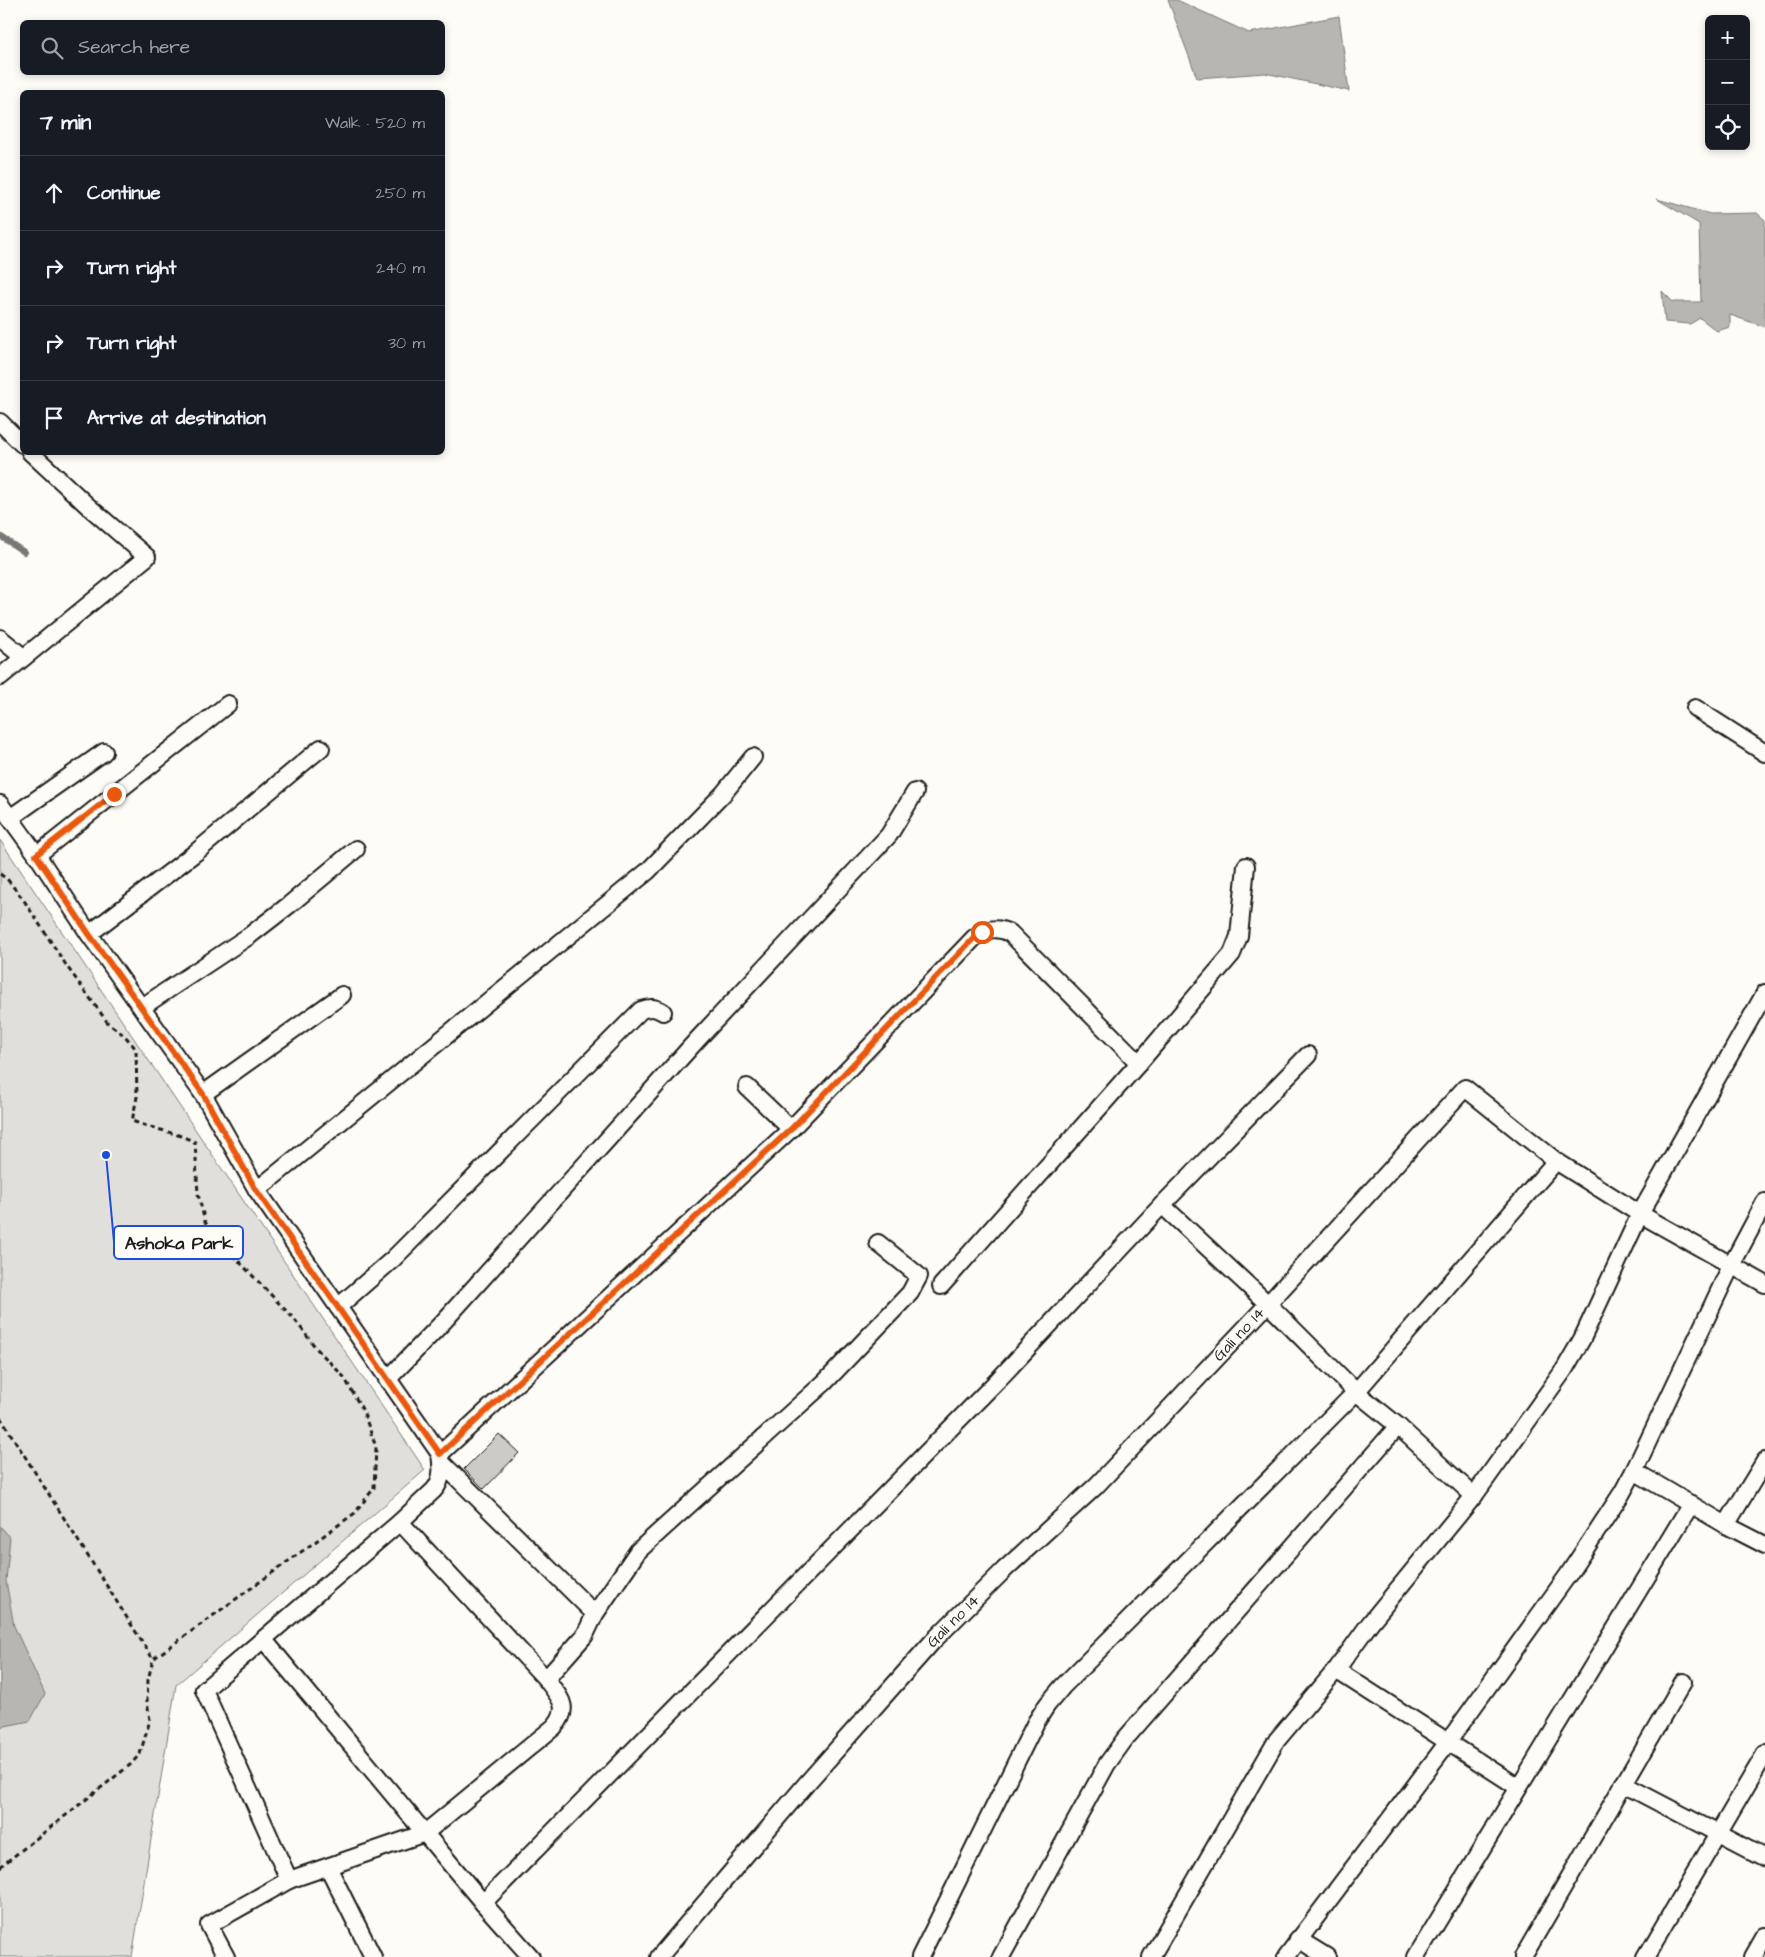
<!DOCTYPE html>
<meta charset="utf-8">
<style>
body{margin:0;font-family:"Architects Daughter",sans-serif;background:#20242c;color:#f1f3f6}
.controls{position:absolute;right:15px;top:15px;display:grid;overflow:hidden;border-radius:8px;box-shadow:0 2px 8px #0003}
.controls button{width:45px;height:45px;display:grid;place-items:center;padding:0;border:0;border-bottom:1px solid #363941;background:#171b24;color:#f1f3f6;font:25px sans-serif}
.stop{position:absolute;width:15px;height:15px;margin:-11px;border:4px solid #ea580c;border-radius:50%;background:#fff}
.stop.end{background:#ea580c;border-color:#fff;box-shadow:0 1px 5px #0008}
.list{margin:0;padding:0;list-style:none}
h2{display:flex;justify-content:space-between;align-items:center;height:65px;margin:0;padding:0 20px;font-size:21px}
h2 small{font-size:16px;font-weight:400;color:#9ea1a6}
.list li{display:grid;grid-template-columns:32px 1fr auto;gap:15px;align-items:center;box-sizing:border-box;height:75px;padding:0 20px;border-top:1px solid #363941}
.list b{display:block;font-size:19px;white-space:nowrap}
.list em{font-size:16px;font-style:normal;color:#9ea1a6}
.icon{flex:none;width:28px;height:28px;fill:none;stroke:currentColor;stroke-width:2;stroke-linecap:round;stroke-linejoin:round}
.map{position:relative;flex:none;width:1765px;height:1957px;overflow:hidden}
.search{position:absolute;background:#171b24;box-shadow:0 2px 8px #0003;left:20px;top:20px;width:425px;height:55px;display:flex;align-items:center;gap:12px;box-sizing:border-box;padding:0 18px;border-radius:8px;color:#9ea1a6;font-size:19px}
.panel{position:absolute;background:#171b24;box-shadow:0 2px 8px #0003;left:20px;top:90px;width:425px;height:365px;border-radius:8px}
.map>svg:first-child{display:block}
.green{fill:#e0dfdb;stroke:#7e7e7c}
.water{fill:#b7b6b2;stroke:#797876}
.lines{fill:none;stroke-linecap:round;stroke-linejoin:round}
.stream{stroke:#797876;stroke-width:6}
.building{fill:#cccbc8;stroke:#1c1c1c}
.minor-casing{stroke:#1c1c1c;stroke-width:20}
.path{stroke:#1c1c1c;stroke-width:3;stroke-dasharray:5 4;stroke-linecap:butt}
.minor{stroke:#fdfcf7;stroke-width:16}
.route{stroke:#ea580c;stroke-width:6}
.labels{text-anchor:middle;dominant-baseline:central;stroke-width:4;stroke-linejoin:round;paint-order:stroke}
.street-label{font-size:16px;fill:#1c1c1c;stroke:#fdfcf7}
.leader{fill:none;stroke:#1d4ed8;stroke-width:2}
.callout-dot{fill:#1d4ed8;stroke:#fdfcf7;stroke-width:2}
.callout{fill:#fdfcf7;stroke:#1d4ed8;stroke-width:2}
.callout-label{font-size:18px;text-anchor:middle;font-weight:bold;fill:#1c1c1c}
</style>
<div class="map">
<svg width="1765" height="1957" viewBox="0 0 1765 1957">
<rect width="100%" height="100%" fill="#fdfcf7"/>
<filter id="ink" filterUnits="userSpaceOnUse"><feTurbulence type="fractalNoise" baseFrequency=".02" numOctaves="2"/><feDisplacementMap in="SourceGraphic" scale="10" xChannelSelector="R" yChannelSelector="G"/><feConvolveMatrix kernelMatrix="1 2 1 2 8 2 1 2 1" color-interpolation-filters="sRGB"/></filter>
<g filter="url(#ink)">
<polygon class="green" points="0,840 425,1470 176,1685 132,1957 0,1957"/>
<g class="water">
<polygon points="1168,0 1177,0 1249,33 1339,16 1349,91 1265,73 1197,78"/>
<polygon points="1657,199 1710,214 1757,213 1765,220 1765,327 1730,315 1730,327 1717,331 1700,318 1690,324 1665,322 1662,291 1673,302 1701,302 1699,224"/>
<polygon points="0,1526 10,1537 6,1581 14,1626 45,1694 30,1721 0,1727"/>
</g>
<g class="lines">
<polyline class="stream" points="0,536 24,552"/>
</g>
<polygon class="building" points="499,1434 519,1453 484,1489 464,1469"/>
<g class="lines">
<defs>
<g id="minor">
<polyline points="0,422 22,444"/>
<polyline points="0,638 23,657"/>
<polyline points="0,677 147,557 89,507 30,452"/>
<polyline points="1695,708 1765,753"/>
<path d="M0 804 37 855 89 934 203 1094 257 1190 440 1454C442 1467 443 1480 434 1490L400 1522 204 1690 289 1880"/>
<polyline points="10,818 104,752"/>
<polyline points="37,855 228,704"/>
<polyline points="89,934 195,853 321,748"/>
<polyline points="142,1007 249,936 289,905 356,849"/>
<polyline points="747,1087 791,1129"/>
<polyline points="203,1094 342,995"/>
<polyline points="257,1190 648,871 723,794 753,757"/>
<polyline points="1162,1205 1268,1304 1356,1392 1398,1426 1474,1496"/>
<polyline points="941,1286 1139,1063 1232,954 1239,936 1246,866"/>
<path d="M338 1307 393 1259 641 1010C650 1007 655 1007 663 1012"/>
<polyline points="387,1380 444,1321 697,1040 889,835 915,792"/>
<path d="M440 1454 791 1129 974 938C986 929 996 926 1010 933L1139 1063"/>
<polyline points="441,1462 595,1614"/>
<polyline points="1634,1471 1726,1525 1765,1545"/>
<polyline points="1726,1525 1765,1461"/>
<polyline points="264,1640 483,1903 531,1957"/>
<polyline points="1336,1670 1518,1787"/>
<polyline points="546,1679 585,1635 595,1614 638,1551 825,1382 910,1293 919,1276 878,1243"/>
<polyline points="1623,1784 1765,1858"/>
<polyline points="328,1867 373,1957"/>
<polyline points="483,1903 997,1381 1162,1205 1308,1055"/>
<polyline points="1298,1939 1327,1957"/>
<path d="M226 1957 209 1925 289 1880 425 1833 554 1727C572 1707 559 1697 546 1679L400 1522"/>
<polyline points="659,1957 807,1783 933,1641 1004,1570 1096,1486 1268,1304 1465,1088 1556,1161 1640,1214 1765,1284"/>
<polyline points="920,1957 1036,1722 1047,1705 1063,1686 1356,1392 1556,1161"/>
<polyline points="1001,1957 1107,1764 1125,1739 1398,1426"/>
<polyline points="1151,1957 1277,1740 1336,1670 1370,1623 1474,1496 1564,1370 1582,1339 1640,1214 1765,993"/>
<polyline points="1286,1957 1448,1742 1568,1575 1622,1493 1634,1471 1731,1266 1765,1202"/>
<polyline points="1416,1957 1691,1504"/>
<polyline points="1523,1957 1683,1682"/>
<polyline points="1646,1957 1765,1754"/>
<polyline points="1753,1957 1765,1936"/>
</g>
</defs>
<use href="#minor" class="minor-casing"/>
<g class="path">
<path d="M0 874 7 879 23 899 68 968 108 1023 125 1036 136 1049 137 1097 132 1121C153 1129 175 1132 195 1142L198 1194 205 1222 229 1251 295 1320 316 1348 344 1377 363 1411 376 1447 374 1488 355 1513 153 1659 148 1680 147 1702 150 1720 140 1754 130 1765 0 1867"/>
<polyline points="0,1417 153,1659"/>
</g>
<use href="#minor" class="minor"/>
</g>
</g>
<g class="lines" filter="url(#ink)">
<polyline class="route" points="114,794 36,855 89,934 203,1094 256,1190 440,1454 791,1129 974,938 982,932"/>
</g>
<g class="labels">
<g class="street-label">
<text transform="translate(1239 1334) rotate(-47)">Gali no 14</text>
<text transform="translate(953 1621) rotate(-45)">Gali no 14</text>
</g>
</g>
<path class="leader" d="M106 1155L114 1242"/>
<circle class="callout-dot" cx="106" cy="1155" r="5"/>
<rect class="callout" x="114" y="1226" width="129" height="33" rx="5"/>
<g class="callout-label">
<text x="179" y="1249">Ashoka Park</text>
</g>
</svg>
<div class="controls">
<button>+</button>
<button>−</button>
<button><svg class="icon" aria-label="locate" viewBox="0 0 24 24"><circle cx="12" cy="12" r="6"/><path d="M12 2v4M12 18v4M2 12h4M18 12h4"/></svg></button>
</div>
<div class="stop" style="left:982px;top:932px"></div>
<div class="stop end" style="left:114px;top:794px"></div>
<div class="search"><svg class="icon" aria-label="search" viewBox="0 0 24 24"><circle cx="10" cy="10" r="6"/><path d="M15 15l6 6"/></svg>Search here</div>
<section class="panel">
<h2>7 min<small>Walk · 520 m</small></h2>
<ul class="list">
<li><svg class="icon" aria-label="ahead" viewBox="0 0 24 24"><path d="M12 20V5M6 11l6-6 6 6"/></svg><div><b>Continue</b></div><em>250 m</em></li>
<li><svg class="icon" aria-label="right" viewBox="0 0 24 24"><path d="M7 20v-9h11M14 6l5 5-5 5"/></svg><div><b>Turn right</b></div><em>240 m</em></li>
<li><svg class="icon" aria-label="right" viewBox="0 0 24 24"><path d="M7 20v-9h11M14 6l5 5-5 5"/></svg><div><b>Turn right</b></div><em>30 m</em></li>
<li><svg class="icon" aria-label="arrive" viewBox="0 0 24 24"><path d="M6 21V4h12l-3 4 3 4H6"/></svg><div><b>Arrive at destination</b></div></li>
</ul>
</section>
</div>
